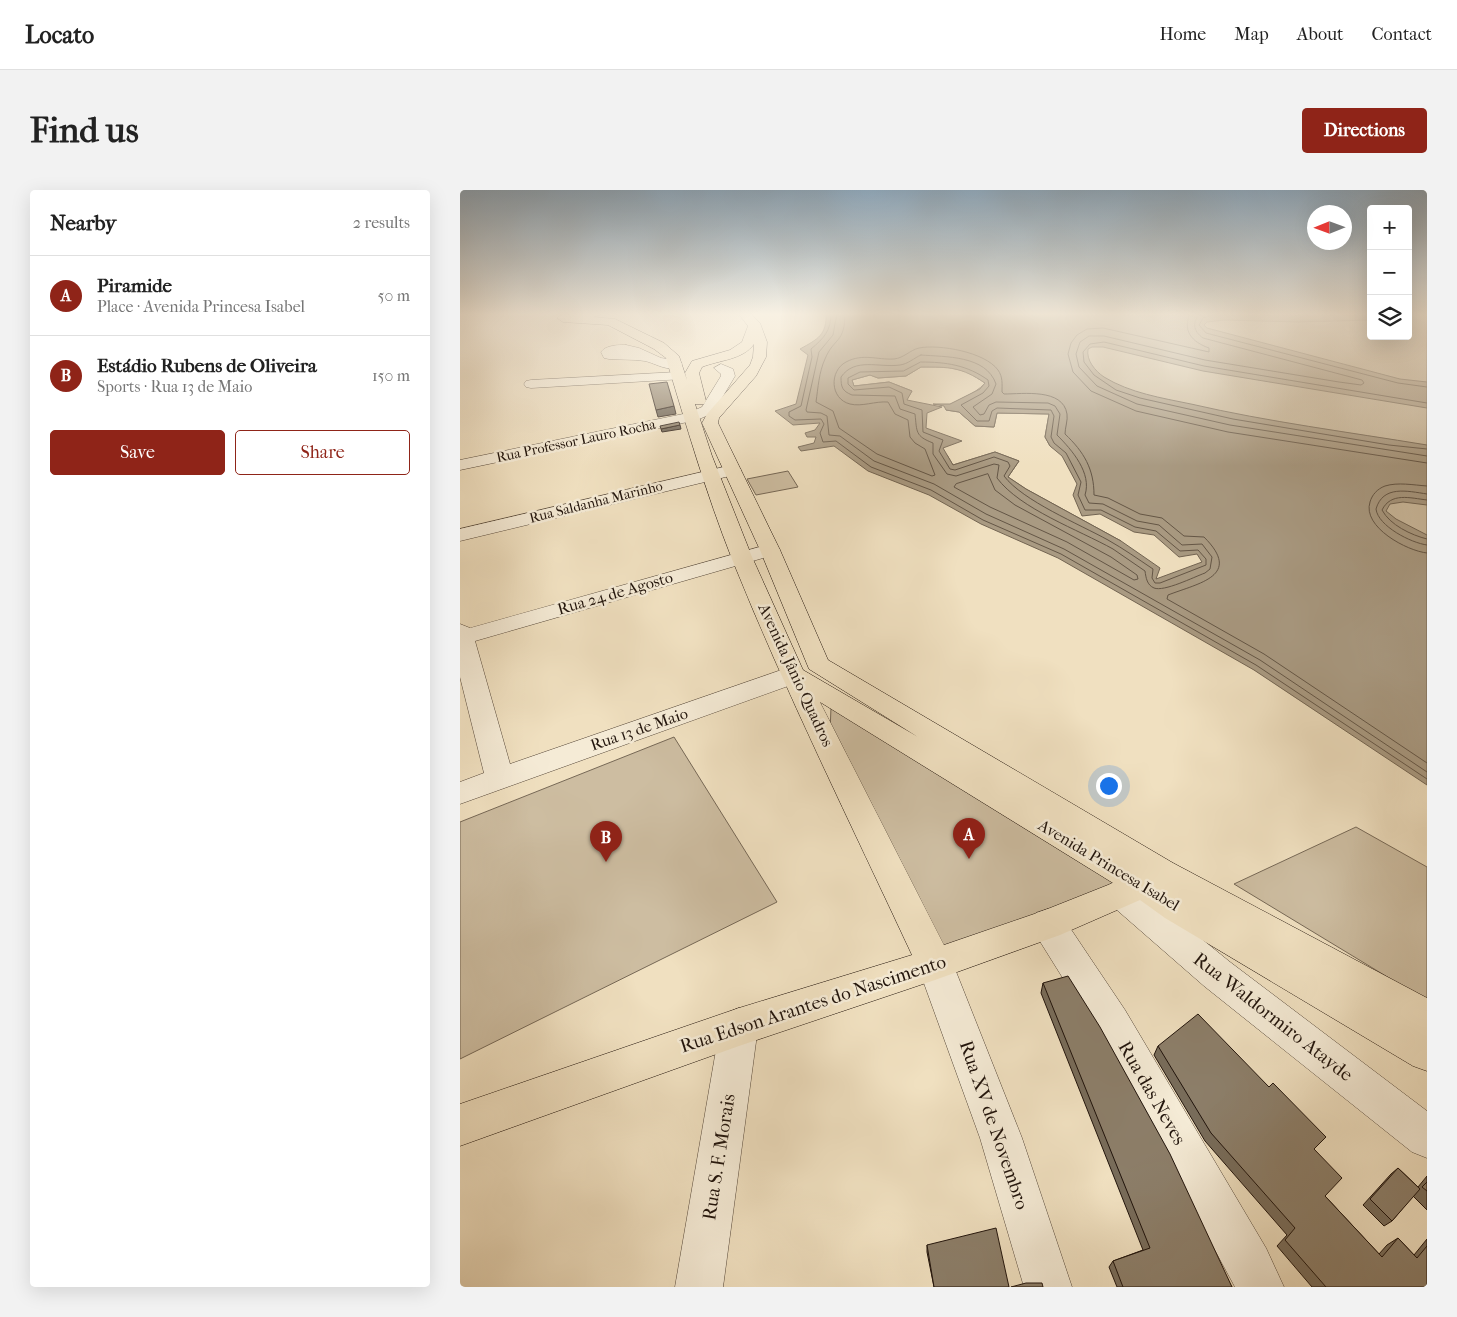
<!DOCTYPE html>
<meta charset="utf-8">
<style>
body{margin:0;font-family:"IM FELL French Canon",serif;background:#f2f2f2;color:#222}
.controls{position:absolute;right:15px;top:15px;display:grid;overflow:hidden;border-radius:5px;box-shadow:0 5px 20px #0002}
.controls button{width:45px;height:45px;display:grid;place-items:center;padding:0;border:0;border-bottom:1px solid #e0e0e0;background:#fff;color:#222;font:25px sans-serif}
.compass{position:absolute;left:847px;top:15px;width:45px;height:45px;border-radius:50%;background:#fff;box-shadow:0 5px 20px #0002;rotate:269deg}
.you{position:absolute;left:648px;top:595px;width:18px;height:18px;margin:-12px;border:4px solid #fff;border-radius:50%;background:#1a73e8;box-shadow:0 0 0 8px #1a73e833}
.badge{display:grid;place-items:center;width:32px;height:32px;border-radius:50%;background:#8f2418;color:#fff;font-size:16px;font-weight:700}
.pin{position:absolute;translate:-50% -41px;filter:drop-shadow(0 1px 2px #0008)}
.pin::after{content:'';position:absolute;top:26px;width:18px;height:15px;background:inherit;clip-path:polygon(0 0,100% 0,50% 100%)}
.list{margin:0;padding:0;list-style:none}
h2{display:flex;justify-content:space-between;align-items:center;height:65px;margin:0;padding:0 20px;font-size:21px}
h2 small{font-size:16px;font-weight:400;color:#767676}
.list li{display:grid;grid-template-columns:32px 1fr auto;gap:15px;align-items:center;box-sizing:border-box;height:80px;padding:0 20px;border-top:1px solid #e0e0e0}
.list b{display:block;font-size:19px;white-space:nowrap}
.list p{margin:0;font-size:16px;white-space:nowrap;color:#767676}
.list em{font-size:16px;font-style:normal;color:#767676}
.actions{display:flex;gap:10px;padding:15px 20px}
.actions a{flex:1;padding:11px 0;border:1px solid #8f2418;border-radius:5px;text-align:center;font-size:18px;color:#8f2418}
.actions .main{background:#8f2418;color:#fff}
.icon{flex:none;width:28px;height:28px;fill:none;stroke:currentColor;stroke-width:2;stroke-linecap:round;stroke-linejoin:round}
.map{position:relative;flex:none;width:967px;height:1097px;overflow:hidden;border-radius:5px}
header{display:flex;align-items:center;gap:30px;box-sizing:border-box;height:70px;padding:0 25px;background:#fff;border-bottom:1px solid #e0e0e0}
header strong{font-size:24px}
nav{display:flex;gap:28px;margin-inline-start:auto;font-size:18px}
.intro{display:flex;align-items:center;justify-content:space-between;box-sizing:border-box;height:120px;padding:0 30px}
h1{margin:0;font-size:35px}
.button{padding:12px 22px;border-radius:5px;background:#8f2418;color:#fff;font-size:18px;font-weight:700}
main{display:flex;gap:30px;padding:0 30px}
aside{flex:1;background:#fff;border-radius:5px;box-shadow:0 5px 20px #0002}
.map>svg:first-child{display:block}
.green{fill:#cdbda1;stroke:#766856}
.water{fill:#a99a82;stroke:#726452;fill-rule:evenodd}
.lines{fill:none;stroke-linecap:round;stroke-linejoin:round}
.shore{stroke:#645646;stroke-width:1}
.minor-casing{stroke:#544638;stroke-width:1}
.major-casing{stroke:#20130b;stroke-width:1}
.minor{fill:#f5ebd6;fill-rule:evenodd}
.major{fill:#f0e0c0;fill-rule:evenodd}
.wall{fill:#786c5a;stroke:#20130b}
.shaded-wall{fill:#62584a;stroke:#20130b}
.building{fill:#8c7e69;stroke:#20130b}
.labels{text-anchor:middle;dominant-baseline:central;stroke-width:5;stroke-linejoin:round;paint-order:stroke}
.far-street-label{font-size:14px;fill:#20130b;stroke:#f5ebd6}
.street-label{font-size:16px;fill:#20130b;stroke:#f5ebd6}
.near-street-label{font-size:19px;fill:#20130b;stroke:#f5ebd6}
</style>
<header>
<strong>Locato</strong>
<nav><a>Home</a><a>Map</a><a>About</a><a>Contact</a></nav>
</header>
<div class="intro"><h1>Find us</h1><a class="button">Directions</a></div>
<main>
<aside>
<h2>Nearby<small>2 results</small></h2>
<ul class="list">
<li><span class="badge">A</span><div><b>Piramide</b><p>Place · Avenida Princesa Isabel</p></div><em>50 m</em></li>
<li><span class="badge">B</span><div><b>Estádio Rubens de Oliveira</b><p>Sports · Rua 13 de Maio</p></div><em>150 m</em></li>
</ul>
<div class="actions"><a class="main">Save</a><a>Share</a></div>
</aside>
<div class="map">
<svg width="967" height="1097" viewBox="0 0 967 1097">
<rect width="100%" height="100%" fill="#f0e0c0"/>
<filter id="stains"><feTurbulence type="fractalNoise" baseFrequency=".004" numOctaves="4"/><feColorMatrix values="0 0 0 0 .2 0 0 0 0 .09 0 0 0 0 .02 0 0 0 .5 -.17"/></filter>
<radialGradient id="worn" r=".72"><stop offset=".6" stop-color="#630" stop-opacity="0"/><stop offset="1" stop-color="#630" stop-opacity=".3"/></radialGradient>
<g class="green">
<path d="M911 123V146H948V123H967V554L742 372 751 366 590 256 585 247 589 224 537 223 534 237 515 236 499 222 486 220C496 208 514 206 525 193L508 182 487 177H461L446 186 418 188 410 185 392 190 394 196 429 192 452 201 445 212 429 219 487 265 493 275 535 262 559 271 548 287 566 299 661 351 413 242 376 162 403 132Z"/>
<polygon points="328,281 338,297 296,305 287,289"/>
<polygon points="371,517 666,699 477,773 370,543"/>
<polygon points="214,547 317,712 0,869 0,632"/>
<polygon points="896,637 967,677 967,811 774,694"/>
</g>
<path class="water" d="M366 123H911V130L839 132 764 130 747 132 744 135 747 138 940 189 967 192V218L743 181 643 157H632L628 159C626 170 635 181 644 187 670 203 702 208 731 214 809 232 888 242 967 255V315L943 312 930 314 926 321 936 329 967 345V595L794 480 598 368 521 334 469 305 408 281 374 256 341 261 338 257 354 253 356 247H347L345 243 355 240 360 233 333 235 315 221 336 214 348 165 340 159C358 149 367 145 366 123ZM461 177C490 177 501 177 525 193L520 199 490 214H473L484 216 486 220 499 222 515 236 534 237 537 223 589 224 585 247 590 256 602 266 617 294 613 305 622 326 640 324 674 342 694 345 719 367 737 364 742 372 696 389 700 378 661 351 566 299 548 287 559 271 535 262 493 275 483 258 502 251 466 238 467 223 482 217 447 210 452 201 429 192 394 196 392 190 410 185 418 188 446 186Z"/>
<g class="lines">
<g class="shore">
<path d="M371 123C371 141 364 148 351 159L352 167 341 216 329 222V226L335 230 361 229 364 234 360 243 363 252 376 251 411 277 471 300 523 330 601 364 796 475 967 589"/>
<polyline points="377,123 373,145 359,162 346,220 347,222 361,223 367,226 369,245 380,246 414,271 474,294 526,324 604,359 800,470 967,582"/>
<path d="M385 123C385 154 374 147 365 169 359 182 358 198 356 212L373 221 379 238 417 264 472 286 475 285 465 259 455 253 450 247 448 230 435 224 428 212C415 211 402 217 390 214 370 209 369 181 386 172 403 163 417 170 434 169 444 168 450 160 459 158 479 154 525 162 538 180 543 187 542 194 542 202L544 204C563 204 603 198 607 224 608 230 605 238 605 244 624 262 634 279 634 305L648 308 680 324 702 328 724 346 744 347C783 386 739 393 708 405L707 409 804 464 967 573"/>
<path d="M730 123C722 141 732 152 749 158V162L643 138 627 139 617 145 611 153 608 164 613 182 631 201 676 221 768 242 967 273"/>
<path d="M740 123C732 132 733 141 743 148L902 190 904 193 901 195 879 192 745 170 644 146H629L620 152 616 164 619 177 637 196 677 214 770 235 967 266"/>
<polyline points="911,126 753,125 743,128 739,135 746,143 938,193 967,197"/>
<path d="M461 165C485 167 526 165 536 194L532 204 513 217 520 225 524 224 529 215 536 212 588 213 595 216 600 224 597 245C612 260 632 283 625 305L629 313 643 314 677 331 699 335 722 355 742 354 752 367 750 379 745 383C734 387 704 402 694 398 687 395 686 388 685 381 674 374 664 366 653 359 619 340 560 319 537 288L539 275 534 274 496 286 487 284 473 264V253C455 246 457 242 455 224L440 219 435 206 392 205C382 201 381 197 381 187 395 167 419 178 440 175 448 174 454 168 461 165Z"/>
<path d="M461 172C486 172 507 175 528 190L529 196 523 203 501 215 517 231H529L532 221 537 218 591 220 594 226 591 247 594 253 606 263 621 292 618 305 625 320H641L675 337 696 341 720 361 738 360 746 369V375L700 393H695L692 388 693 379C678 369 664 359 648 350 619 334 563 311 544 286L550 276 548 272 534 267 495 280 490 279 479 261 483 250 463 242 462 220 444 214 442 203 429 197 394 200 388 194V188L400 182 443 181Z"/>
<polyline points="967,213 744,176 644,152 630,154 623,162 624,172 634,185 656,200 680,208 773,229 929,255 967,259"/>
<polygon points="528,284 535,300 555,315 651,367 677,385 678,389 674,390 607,352 530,317 494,297 496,294"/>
<path d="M967 296C953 295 938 292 925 296 917 299 912 305 910 312 902 337 947 361 967 363"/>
<path d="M967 304C947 301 923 295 916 319 918 336 951 353 967 355"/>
<path d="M967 310C950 308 931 302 922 320 930 335 951 345 967 349"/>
</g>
<defs>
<g id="minor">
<path d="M166 155 179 158 201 168 220 171 222 174C213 185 195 173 185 171 173 169 161 170 149 169L144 168 141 162C146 155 158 155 166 155Z"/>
<polygon points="261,174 273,179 275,186 253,223 237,230 0,280 0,270 228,223 242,217 261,186 261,184 254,178"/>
<polygon points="218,182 223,183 225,186 223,189 71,198 66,197 64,194 66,191 71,190"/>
<polygon points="272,275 278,276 281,280 278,284 0,351 0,339"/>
<polygon points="310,354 317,356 320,360 317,364 15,451 50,574 324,479 333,477 342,479 346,485 342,491 0,614 0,592 24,583 0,487 0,434 10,438"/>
<polygon points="662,690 674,694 770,772 967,921 967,968 952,962 744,796 650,714 645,704 650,694"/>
<polygon points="588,719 600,723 665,820 806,1058 824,1097 775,1097 639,846 576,745 571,734 576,723"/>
<polygon points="475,758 488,762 493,774 562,948 612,1097 564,1097 520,948 457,774 462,762"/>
<polygon points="279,818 293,824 298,837 263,1097 215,1097 260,837 265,824"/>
</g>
<path id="major" d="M114 123H142L140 125 133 127 155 129 204 153 219 166 227 190 225 183 232 171 270 160 282 152 288 136 278 123H290L300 133 307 152 306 167 296 186 259 228 258 233 320 360 368 470 713 673 967 808V881L953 876 705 728 680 710 600 745 475 790 279 856 0 956V914L279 818 452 765C391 634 326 503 272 369 246 303 226 235 206 168L194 159 148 135 103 132 97 128 99 126ZM294 154 293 167 290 175 247 224 242 233 300 360 349 479 458 547 343 480 292 367 252 266 235 214H244L246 211 239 183 242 177C259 170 283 170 294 154ZM360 512 653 693 580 722 484 755Z"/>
</defs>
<use href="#minor" class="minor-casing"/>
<use href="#major" class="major-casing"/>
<use href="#minor" class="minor"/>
<use href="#major" class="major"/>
</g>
<g class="wall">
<polygon points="583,793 772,1097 657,1097 649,1077 653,1071 683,1060 581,803"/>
<polygon points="698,856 854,959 865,1006 919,1064 927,1055 938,1048 954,1065 967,1049 967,1097 852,1097 817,1056 827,1045 745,951 694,865"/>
<polygon points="938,978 958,997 967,986 967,1020 953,1006 932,1031 924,1036 903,1015 931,984"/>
<polygon points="467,1055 549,1097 474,1097 467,1062"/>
</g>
<g class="shaded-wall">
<polygon points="214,216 216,224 198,227 196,220"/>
<polygon points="220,235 221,239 202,242 201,239"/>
</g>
<g class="building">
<polygon points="207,192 214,216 196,220 189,194"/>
<polygon points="219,232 220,235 201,239 200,236"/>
<polygon points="608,786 640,837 710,964 772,1097 663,1097 653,1071 690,1058 583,793"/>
<polygon points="738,824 809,897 813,893 866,947 854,959 882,988 865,1006 922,1067 938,1048 957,1068 967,1056 967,1097 866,1097 825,1050 835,1038 751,943 698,856"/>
<polygon points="938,978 960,999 932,1031 910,1009"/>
<polygon points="967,992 967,1001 962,997"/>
<polygon points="536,1038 549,1097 474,1097 467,1055"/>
<polygon points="566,1093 582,1093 583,1097 551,1097"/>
</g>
<linearGradient id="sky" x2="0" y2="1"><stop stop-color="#8faabf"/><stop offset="0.45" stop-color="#f8f1e3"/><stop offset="1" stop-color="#f8f1e3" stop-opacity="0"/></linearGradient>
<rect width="967" height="276" fill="url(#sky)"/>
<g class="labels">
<g class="far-street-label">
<text transform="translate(116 251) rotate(-12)">Rua Professor Lauro Rocha</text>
<text transform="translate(136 312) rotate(-14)">Rua Saldanha Marinho</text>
</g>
<g class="street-label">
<text transform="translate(155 403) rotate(-16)">Rua 24 de Agosto</text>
<text transform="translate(336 485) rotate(65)">Avenida Jânio Quadros</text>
<text transform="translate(179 539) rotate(-19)">Rua 13 de Maio</text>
<text transform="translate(649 675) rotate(31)">Avenida Princesa Isabel</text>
</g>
<g class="near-street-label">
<text transform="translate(353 814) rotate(-18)">Rua Edson Arantes do Nascimento</text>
<text transform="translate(813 827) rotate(38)">Rua Waldormiro Atayde</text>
<text transform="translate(692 903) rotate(60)">Rua das Neves</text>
<text transform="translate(534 935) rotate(71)">Rua XV de Novembro</text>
<text transform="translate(259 967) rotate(-81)">Rua S. F. Morais</text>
</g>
</g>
<rect width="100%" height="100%" filter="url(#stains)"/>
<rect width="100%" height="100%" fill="url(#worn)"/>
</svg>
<div class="controls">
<button>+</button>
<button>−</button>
<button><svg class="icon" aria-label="layers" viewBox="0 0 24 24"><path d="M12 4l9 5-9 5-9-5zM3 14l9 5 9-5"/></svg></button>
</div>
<svg class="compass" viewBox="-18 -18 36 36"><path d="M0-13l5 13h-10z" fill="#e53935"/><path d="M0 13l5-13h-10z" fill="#767676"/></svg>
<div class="you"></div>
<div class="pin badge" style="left:509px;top:669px">A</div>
<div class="pin badge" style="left:146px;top:672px">B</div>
</div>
</main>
